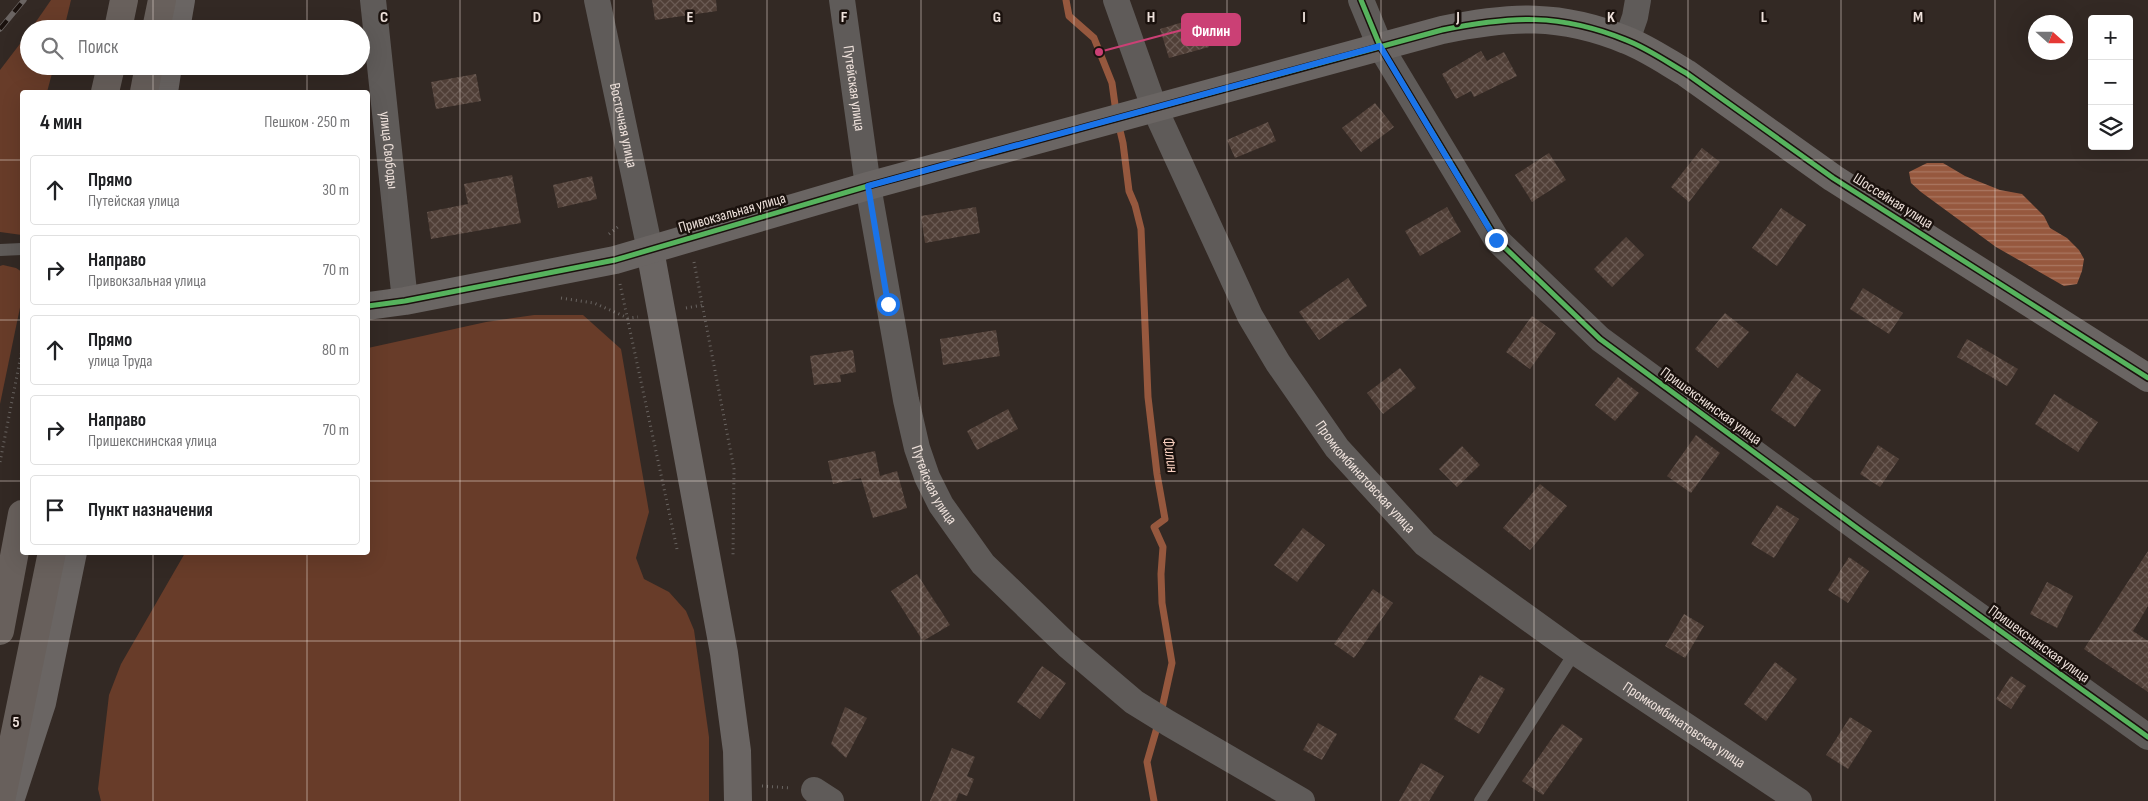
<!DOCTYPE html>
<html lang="ru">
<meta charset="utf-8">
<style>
body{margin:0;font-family:"Sofia Sans Condensed",sans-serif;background:#f6f6f6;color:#202124}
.controls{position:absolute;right:15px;top:15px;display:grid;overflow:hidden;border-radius:5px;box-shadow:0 5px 20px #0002}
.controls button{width:45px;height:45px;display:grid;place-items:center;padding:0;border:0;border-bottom:1px solid #e0e0e0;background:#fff;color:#202124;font:25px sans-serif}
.compass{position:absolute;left:2028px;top:15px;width:45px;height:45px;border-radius:50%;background:#fff;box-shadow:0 5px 20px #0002;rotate:111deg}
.stop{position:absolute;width:15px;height:15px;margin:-11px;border:4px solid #1a73e8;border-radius:50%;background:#fff}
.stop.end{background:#1a73e8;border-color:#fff;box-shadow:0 1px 5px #0008}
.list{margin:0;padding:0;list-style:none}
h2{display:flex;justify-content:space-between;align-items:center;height:65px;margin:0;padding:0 20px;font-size:21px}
h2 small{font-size:16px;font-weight:400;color:#757577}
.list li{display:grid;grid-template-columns:32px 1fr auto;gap:15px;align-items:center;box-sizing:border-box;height:70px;margin:0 10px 10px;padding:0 10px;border:1px solid #e0e0e0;border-radius:5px}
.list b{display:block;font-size:19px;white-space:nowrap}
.list p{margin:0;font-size:16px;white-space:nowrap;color:#757577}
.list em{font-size:16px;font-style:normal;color:#757577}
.icon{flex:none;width:28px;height:28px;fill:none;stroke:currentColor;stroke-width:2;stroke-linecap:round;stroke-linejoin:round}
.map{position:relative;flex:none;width:2148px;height:801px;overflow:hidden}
.search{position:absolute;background:#fff;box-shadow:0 5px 20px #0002;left:20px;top:20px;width:350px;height:55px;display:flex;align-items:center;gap:12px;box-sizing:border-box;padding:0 18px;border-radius:28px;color:#757577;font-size:19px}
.panel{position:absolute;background:#fff;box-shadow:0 5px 20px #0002;left:20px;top:90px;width:350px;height:465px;border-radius:5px}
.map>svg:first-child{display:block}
.grass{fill:#683c29}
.water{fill:url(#water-rules)}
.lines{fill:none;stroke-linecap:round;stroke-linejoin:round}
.stream{stroke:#96583e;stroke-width:7}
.building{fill:url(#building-cross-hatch)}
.path{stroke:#696461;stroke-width:3;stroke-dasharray:1 4;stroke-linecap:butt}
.lane{stroke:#5f5b59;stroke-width:12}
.street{stroke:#5f5b59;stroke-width:26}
.secondary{stroke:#6a6563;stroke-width:28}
.highway{stroke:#68605c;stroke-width:28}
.rail-casing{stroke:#6a6462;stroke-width:5.5}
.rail{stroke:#1a110d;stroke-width:4;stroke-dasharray:11;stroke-linecap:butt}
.cycleway-casing{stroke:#1a110d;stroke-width:8}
.cycleway{stroke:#56b35d;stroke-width:5}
.route{stroke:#1a73e8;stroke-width:6}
.grid{fill:none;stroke:#eee1db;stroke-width:1;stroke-opacity:0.55}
.labels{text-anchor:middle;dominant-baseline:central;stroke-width:5;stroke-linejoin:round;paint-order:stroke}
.street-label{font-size:15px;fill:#eee1db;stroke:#1a110d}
.water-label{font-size:16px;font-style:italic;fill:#f9d0c0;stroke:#1a110d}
.grid-label{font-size:16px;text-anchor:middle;font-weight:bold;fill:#eee1db;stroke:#1a110d;stroke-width:5;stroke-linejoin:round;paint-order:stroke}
.leader{fill:none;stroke:#cb4075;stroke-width:2}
.callout-dot{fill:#cb4075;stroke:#1a110d;stroke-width:2}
.callout{fill:#cb4075;stroke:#cb4075;stroke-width:2}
.callout-label{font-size:16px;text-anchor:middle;font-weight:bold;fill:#fff}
</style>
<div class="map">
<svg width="2148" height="801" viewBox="0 0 2148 801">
<defs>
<pattern id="water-rules" width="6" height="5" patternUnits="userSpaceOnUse" patternTransform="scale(1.25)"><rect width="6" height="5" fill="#96583e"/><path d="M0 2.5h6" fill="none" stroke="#aa7862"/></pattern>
<pattern id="building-cross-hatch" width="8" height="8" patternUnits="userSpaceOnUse" patternTransform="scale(1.25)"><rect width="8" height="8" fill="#503f37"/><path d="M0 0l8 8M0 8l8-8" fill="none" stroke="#6a5a53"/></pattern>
</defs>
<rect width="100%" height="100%" fill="#332924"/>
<g class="grass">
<polygon points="51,0 71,0 64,29 31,29"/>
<polygon points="29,32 29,66 54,66 47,92 22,92 22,235 0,232 0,70"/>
<polygon points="3,265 16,268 22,272 22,298 0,404 0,266"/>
<polygon points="534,315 583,315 621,349 649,512 636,558 644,579 669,592 686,611 694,630 709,737 709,801 101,801 98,789 109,695 121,664 185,553 368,552 368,348 486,322"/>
</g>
<polygon class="water" points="1927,163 1943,163 1965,176 2000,190 2022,194 2044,216 2050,228 2067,238 2079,250 2084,259 2082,271 2077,284 2064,286 1996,247 1921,192 1911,183 1909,172"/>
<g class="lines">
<g class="stream">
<polyline points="1066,0 1069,16 1094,38 1112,83 1116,112"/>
<polyline points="1118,122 1123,143 1129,191 1135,205 1141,229 1148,397 1157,474 1165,519 1154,527 1163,547 1161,574 1162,603 1172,663 1161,713"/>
<polyline points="1154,801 1147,762 1158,724"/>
</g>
</g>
<g class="building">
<polygon points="652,0 716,0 717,11 655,20"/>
<polygon points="1200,17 1209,47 1169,58 1160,29"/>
<polygon points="1481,51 1487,61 1504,52 1517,76 1474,97 1471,91 1456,99 1442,74"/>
<polygon points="476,74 481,101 436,109 431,82"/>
<polygon points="1375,103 1394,127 1361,152 1342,128"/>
<polygon points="1268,122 1276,141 1235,158 1227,140"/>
<polygon points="1702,148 1720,162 1689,202 1671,187"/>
<polygon points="1549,153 1566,180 1532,202 1515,175"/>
<polygon points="512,175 521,223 431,239 427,212 468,204 464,184"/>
<polygon points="592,176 597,199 558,208 553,185"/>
<polygon points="976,207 980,233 925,243 921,216"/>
<polygon points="1447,207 1461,232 1420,256 1405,231"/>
<polygon points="1781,208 1806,225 1777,266 1752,248"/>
<polygon points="1626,237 1644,255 1612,287 1594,269"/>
<polygon points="1348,278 1367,306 1319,340 1299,312"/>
<polygon points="1863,288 1903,313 1889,334 1850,309"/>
<polygon points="1725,313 1749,332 1718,368 1695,349"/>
<polygon points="1532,316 1556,333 1530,369 1506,352"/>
<polygon points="996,330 1000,356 943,365 940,339"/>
<polygon points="1967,339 2018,369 2007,386 1957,357"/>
<polygon points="853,350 856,372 840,375 841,382 814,385 810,356"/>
<polygon points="1400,368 1416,388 1383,414 1367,393"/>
<polygon points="1797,373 1821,390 1795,427 1771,410"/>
<polygon points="1618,377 1639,393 1615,421 1595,405"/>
<polygon points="2054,394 2098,422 2078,452 2035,424"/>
<polygon points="1008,409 1018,429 977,450 967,431"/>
<polygon points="1696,435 1720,453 1691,493 1667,476"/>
<polygon points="1878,445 1899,459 1880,487 1860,474"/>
<polygon points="1462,446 1480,465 1457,487 1439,469"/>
<polygon points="875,451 880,476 897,471 907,508 873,518 861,478 833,484 828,461"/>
<polygon points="1540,484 1567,506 1530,550 1503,528"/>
<polygon points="1777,505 1799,519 1774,558 1751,544"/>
<polygon points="1303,528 1325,545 1297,582 1274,565"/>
<polygon points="2148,551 2148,606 2133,631 2148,641 2148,692 2084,649"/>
<polygon points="1849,557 1869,571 1848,603 1828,590"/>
<polygon points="917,574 950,625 923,641 891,591"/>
<polygon points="2047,582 2073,596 2057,628 2030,614"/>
<polygon points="1373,589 1393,603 1354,658 1334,644"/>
<polygon points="1684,614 1704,626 1685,658 1665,646"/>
<polygon points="1775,662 1797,679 1766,721 1744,704"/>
<polygon points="1042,666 1066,683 1040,719 1017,702"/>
<polygon points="1480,675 1505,689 1479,734 1454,719"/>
<polygon points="2011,676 2026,686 2011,709 1996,699"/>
<polygon points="845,707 867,718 846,758 831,744"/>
<polygon points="1850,717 1872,731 1848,769 1826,755"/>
<polygon points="1318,723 1337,734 1322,760 1303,750"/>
<polygon points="1562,724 1583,739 1543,795 1522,781"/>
<polygon points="952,748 975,757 967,776 974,779 967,796 959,793 956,801 930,801"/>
<polygon points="1421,763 1444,776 1429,801 1399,801"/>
</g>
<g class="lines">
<g class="path">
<polyline points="609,234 619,226"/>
<polyline points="694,262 734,469 733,555"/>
<polyline points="620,284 677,549"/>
<polyline points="561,298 594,303 628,318 638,317"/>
<polyline points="686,308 703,305"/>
<polyline points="0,462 22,350"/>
<polyline points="762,786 791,788"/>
</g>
<g class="lane">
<polyline points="0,250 22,249"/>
<polyline points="1480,801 1575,652"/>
</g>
<g class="street">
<path id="s1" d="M373 0 405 301"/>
<path id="s2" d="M597 0 650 250"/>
<path id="s3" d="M842 0 868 186 906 400 917 448 927 477 941 505 983 564 1067 645 1134 702 1168 723 1302 801"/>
<path id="s4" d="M1116 0 1154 107 1250 316 1278 363 1337 448 1425 544 1575 652 1799 801"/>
<polyline points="1361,0 1380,46 1497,240 1600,339 1861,531 2148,737"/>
<polyline points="1627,40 1635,17 1638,0"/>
<polyline points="814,790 831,801"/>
</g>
<g class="secondary">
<polyline points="176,29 181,0"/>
<polyline points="164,92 168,66"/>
<polyline points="650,250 724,653 737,751 738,801"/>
<path d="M368 306 405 301 615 260 868 186 1442 30C1511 16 1560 13 1626 40 1647 48 1667 62 1686 73L1833 178 2148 378"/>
<polyline points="12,795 42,703 73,552"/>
</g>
<g class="highway">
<polyline points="118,29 124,0"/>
<polyline points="156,29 162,0"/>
<polyline points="105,92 111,66"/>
<polyline points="144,92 149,66"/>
<polyline points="0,631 22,514"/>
<polyline points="1,801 52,552"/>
</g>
<defs>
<polyline id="rail" points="0,29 24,0"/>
</defs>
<use href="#rail" class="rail-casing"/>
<use href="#rail" class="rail"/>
<defs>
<g id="cycleway">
<polyline points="1361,0 1380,46 1497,240 1600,339 1861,531 2148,737"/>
<path d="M368 306 405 301 615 260 868 186 1442 30C1511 16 1560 13 1626 40 1647 48 1667 62 1686 73L1833 178 2148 378"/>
</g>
</defs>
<use href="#cycleway" class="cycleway-casing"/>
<use href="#cycleway" class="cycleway"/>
</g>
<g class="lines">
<polyline class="route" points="888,304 868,186 1380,46 1496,240"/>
</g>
<path class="grid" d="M153 0V29M307 0V29M460 0V801M614 0V801M767 0V801M921 0V801M1074 0V801M1227 0V801M1381 0V801M1534 0V801M1688 0V801M1841 0V801M1995 0V801M153 66V92M307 66V92M0 160H22M368 160H2148M0 320H22M368 320H2148M0 481H22M368 481H2148M153 552V801M307 552V801M0 641H2148"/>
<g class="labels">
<g class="street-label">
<text stroke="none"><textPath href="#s3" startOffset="89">Путейская улица</textPath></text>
<text stroke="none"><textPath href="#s2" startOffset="128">Восточная улица</textPath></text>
<text stroke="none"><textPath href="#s1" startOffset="151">улица Свободы</textPath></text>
<text transform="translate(1893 201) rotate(32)">Шоссейная улица</text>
<text transform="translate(732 213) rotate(-16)">Привокзальная улица</text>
<text transform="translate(1711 406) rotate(36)">Пришекснинская улица</text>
<text stroke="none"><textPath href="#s4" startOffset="542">Промкомбинатовская улица</textPath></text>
<text stroke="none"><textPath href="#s3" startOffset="495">Путейская улица</textPath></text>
<text transform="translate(2039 644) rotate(36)">Пришекснинская улица</text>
<text stroke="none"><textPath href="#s4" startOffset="948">Промкомбинатовская улица</textPath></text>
</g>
<g class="water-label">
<text transform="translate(1170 455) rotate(82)">Филин</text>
</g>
</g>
<g class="grid-label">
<text x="384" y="22">C</text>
<text x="537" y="22">D</text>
<text x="690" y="22">E</text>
<text x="844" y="22">F</text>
<text x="997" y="22">G</text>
<text x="1151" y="22">H</text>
<text x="1304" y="22">I</text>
<text x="1458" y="22">J</text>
<text x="1611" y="22">K</text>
<text x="1764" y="22">L</text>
<text x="1918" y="22">M</text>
<text x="16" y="727">5</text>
</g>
<path class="leader" d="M1099 52L1182 30"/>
<circle class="callout-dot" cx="1099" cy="52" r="5"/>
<rect class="callout" x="1182" y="14" width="58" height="31" rx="5"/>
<g class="callout-label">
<text x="1211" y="36">Филин</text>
</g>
</svg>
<div class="controls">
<button>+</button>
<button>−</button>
<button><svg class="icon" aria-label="layers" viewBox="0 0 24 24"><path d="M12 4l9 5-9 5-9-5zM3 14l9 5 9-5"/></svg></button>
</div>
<svg class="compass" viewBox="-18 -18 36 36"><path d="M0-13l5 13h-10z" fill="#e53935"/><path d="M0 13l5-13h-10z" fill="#757577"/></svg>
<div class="stop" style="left:888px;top:304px"></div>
<div class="stop end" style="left:1496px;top:240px"></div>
<div class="search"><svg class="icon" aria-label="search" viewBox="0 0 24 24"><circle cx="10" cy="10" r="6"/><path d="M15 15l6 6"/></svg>Поиск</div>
<section class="panel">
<h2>4 мин<small>Пешком · 250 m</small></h2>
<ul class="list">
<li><svg class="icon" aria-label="ahead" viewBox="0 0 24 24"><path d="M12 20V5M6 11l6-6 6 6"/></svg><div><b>Прямо</b><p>Путейская улица</p></div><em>30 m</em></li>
<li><svg class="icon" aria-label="right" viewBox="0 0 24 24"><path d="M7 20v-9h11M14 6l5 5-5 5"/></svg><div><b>Направо</b><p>Привокзальная улица</p></div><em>70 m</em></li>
<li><svg class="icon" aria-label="ahead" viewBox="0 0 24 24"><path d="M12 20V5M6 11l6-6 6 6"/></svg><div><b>Прямо</b><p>улица Труда</p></div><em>80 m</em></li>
<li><svg class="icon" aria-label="right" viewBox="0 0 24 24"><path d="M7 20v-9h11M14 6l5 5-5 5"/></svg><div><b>Направо</b><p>Пришекснинская улица</p></div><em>70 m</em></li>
<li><svg class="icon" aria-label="arrive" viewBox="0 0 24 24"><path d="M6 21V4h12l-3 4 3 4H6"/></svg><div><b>Пункт назначения</b></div></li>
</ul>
</section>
</div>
